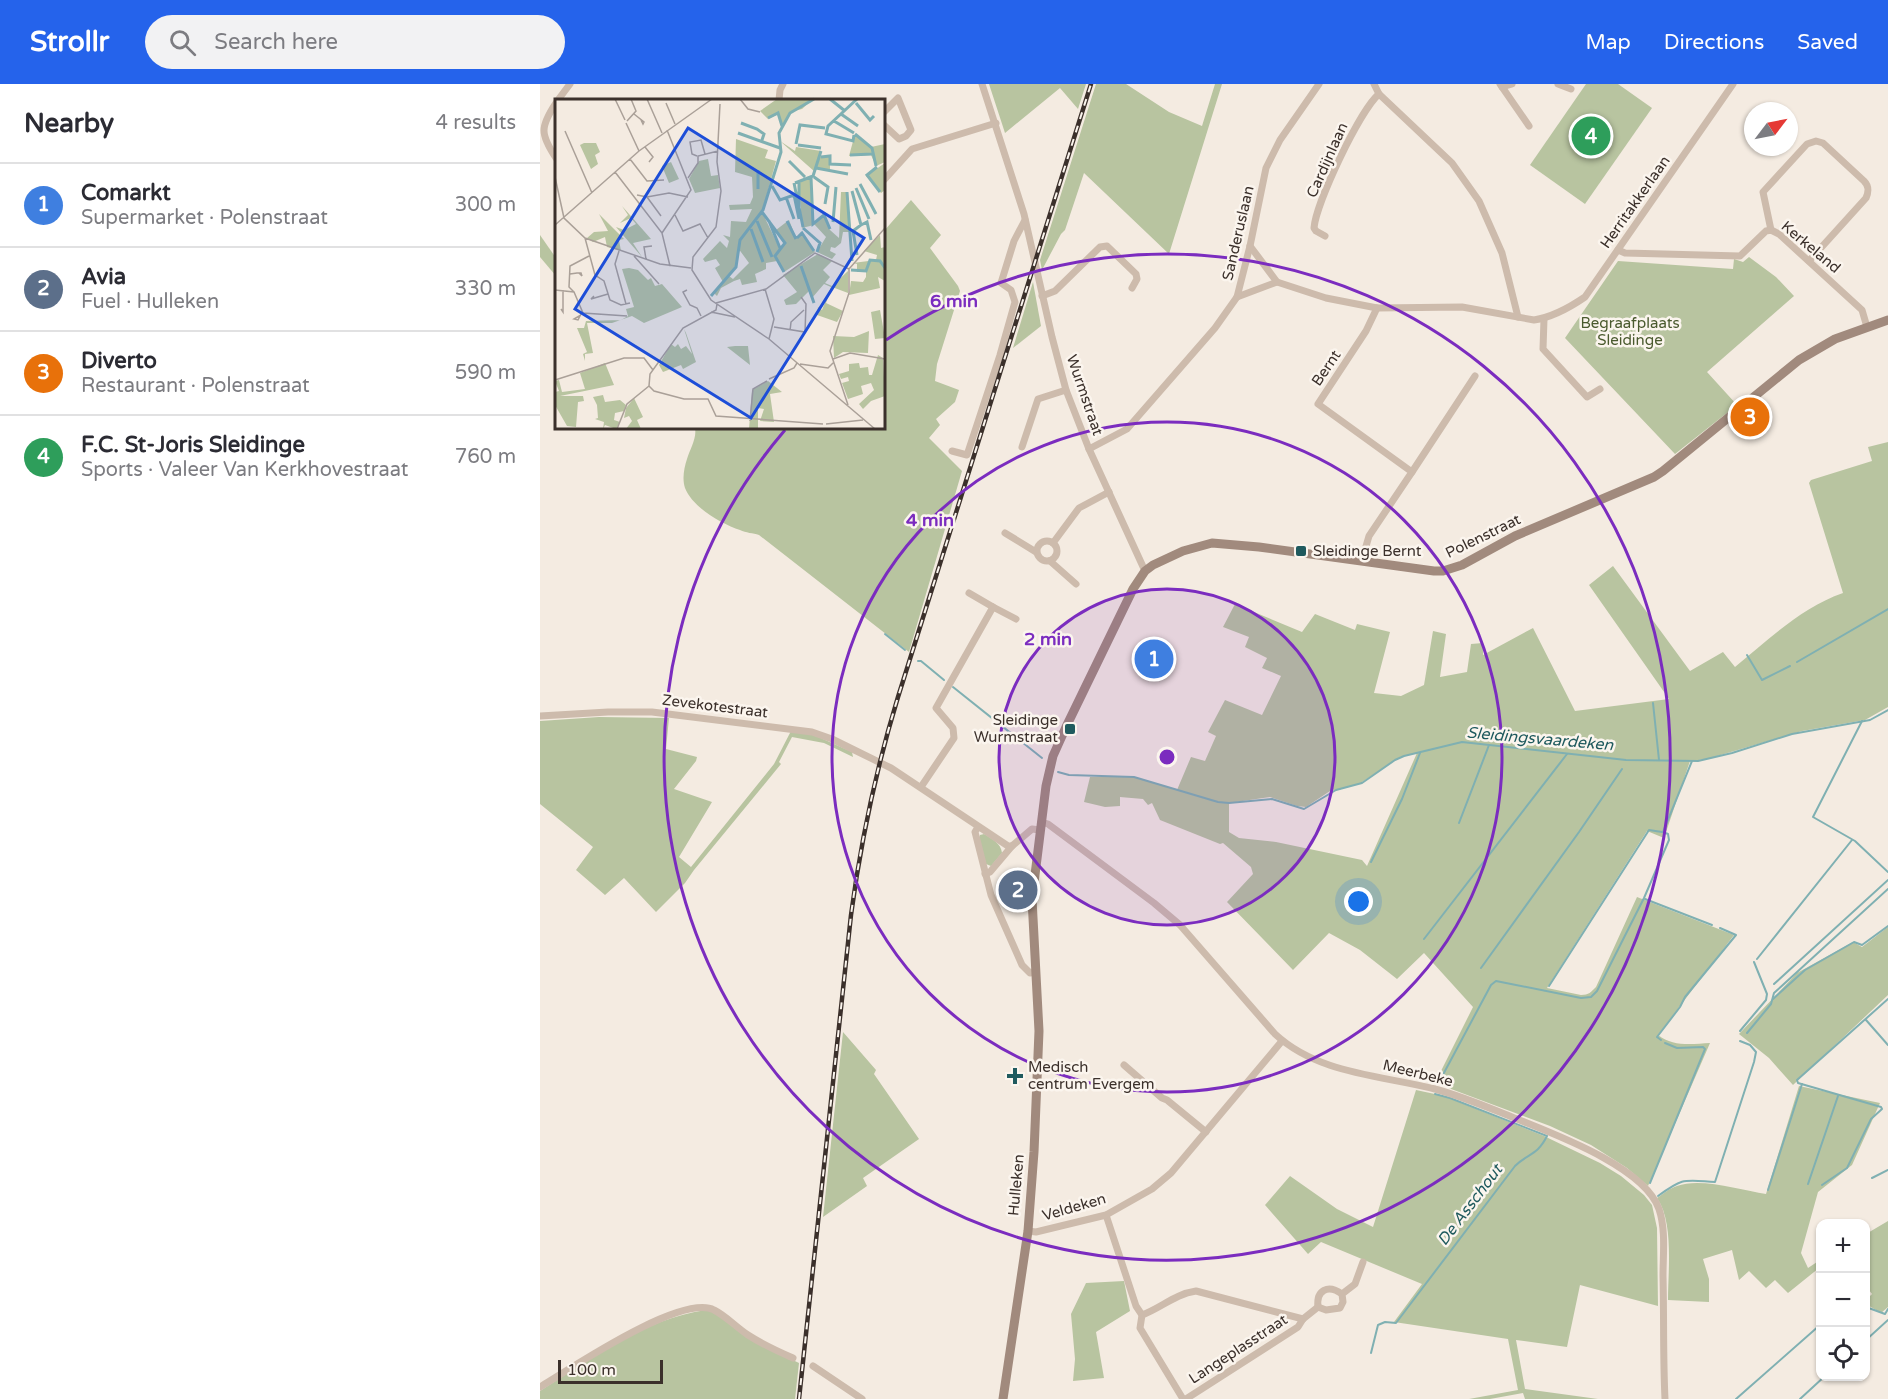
<!DOCTYPE html>
<meta charset="utf-8">
<style>
body{margin:0;font-family:"Varela Round",sans-serif;background:#f2f2f3;color:#2b2b33}
.controls{position:absolute;right:18px;bottom:18px;display:grid;overflow:hidden;border-radius:12px;box-shadow:0 2px 4px #0004}
.controls button{width:54px;height:54px;display:grid;place-items:center;padding:0;border:0;border-bottom:2px solid #e1e1e2;background:#fff;color:#2b2b33;font:30px sans-serif}
.compass{position:absolute;left:1204px;top:18px;width:54px;height:54px;border-radius:50%;background:#fff;box-shadow:0 2px 4px #0004;rotate:58deg}
.scale{position:absolute;left:18px;bottom:15px;width:105px;box-sizing:border-box;padding-left:6px;border:3px solid #3b302b;border-top:0;font-size:16px;line-height:21px;white-space:nowrap;color:#3b302b;-webkit-text-stroke:4px #fbf5ee;paint-order:stroke}
.you{position:absolute;left:819px;top:818px;width:21px;height:21px;margin:-15px;border:4px solid #fff;border-radius:50%;background:#1a73e8;box-shadow:0 0 0 9px #1a73e833}
.badge{display:grid;place-items:center;width:39px;height:39px;border-radius:50%;background:#2563eb;color:#fff;font-size:20px;font-weight:700}
.pin{position:absolute;translate:-50% -50%;border:3px solid #fff;box-shadow:0 2px 6px #0006}
.list{margin:0;padding:0;list-style:none}
h2{display:flex;justify-content:space-between;align-items:center;height:78px;margin:0;padding:0 24px;font-size:26px}
h2 small{font-size:20px;font-weight:400;color:#7c7c81}
.list li{display:grid;grid-template-columns:39px 1fr auto;gap:18px;align-items:center;box-sizing:border-box;height:84px;padding:0 24px;border-top:2px solid #e1e1e2}
.list b{display:block;font-size:22px;white-space:nowrap}
.list p{margin:0;font-size:20px;white-space:nowrap;color:#7c7c81}
.list em{font-size:20px;font-style:normal;color:#7c7c81}
.icon{flex:none;width:33px;height:33px;fill:none;stroke:currentColor;stroke-width:2;stroke-linecap:round;stroke-linejoin:round}
.map{position:relative;flex:none;width:1348px;height:1315px;overflow:hidden}
header{display:flex;align-items:center;gap:36px;box-sizing:border-box;height:84px;padding:0 30px;background:#2563eb;color:#fff}
header strong{font-size:28px}
nav{display:flex;gap:33px;margin-inline-start:auto;font-size:21px}
.search{width:420px;height:54px;background:#f2f2f3;display:flex;align-items:center;gap:15px;box-sizing:border-box;padding:0 21px;border-radius:33px;color:#7c7c81;font-size:22px}
main{display:flex}
aside{flex:1;background:#fff}
.map>svg:first-child{display:block}
.green{fill:#b8c4a0;fill-rule:evenodd}
.lines{fill:none;stroke-linecap:round;stroke-linejoin:round}
.stream{stroke:#7fb0b2;stroke-width:2}
.minor{stroke:#cdbbac;stroke-width:7}
.secondary{stroke:#a18a7d;stroke-width:9}
.rail-casing{stroke:#3b302b;stroke-width:4.5}
.rail{stroke:#fbf5ee;stroke-width:2;stroke-dasharray:7;stroke-linecap:butt}
.ring{fill:none;stroke:#7b2cbf;stroke-width:3}
.poi-dot{fill:#1f5a5e;stroke:#fbf5ee;stroke-width:2}
.labels{text-anchor:middle;dominant-baseline:central;stroke-width:5;stroke-linejoin:round;paint-order:stroke}
.street-label{font-size:15px;fill:#3b302b;stroke:#fbf5ee}
.park-label{font-size:15px;fill:#4a5a2e;stroke:#fbf5ee}
.poi-label{font-size:15px;fill:#3b302b;stroke:#fbf5ee;text-anchor:start}
.water-label{font-size:16px;font-style:italic;fill:#1f5a5e;stroke:#fbf5ee}
.inset-river{fill:none;stroke:#7fb0b2;stroke-width:3}
.inset-road{fill:none;stroke:#aaa098;stroke-width:1.5}
.view{fill:#1d4ed8;fill-opacity:0.15;stroke:#1d4ed8;stroke-width:3}
.inset-edge{fill:none;stroke:#3b302b;stroke-width:3}
.centre{fill:#7b2cbf;stroke:#fbf5ee;stroke-width:3}
.ring-label{font-size:18px;text-anchor:middle;font-weight:bold;fill:#7b2cbf;stroke:#fbf5ee;stroke-width:5;stroke-linejoin:round;paint-order:stroke}
</style>
<header>
<strong>Strollr</strong>
<div class="search"><svg class="icon" aria-label="search" viewBox="0 0 24 24"><circle cx="10" cy="10" r="6"/><path d="M15 15l6 6"/></svg>Search here</div>
<nav><a>Map</a><a>Directions</a><a>Saved</a></nav>
</header>
<main>
<aside>
<h2>Nearby<small>4 results</small></h2>
<ul class="list">
<li><span class="badge" style="background:#3f7fe0">1</span><div><b>Comarkt</b><p>Supermarket · Polenstraat</p></div><em>300 m</em></li>
<li><span class="badge" style="background:#5c6f8a">2</span><div><b>Avia</b><p>Fuel · Hulleken</p></div><em>330 m</em></li>
<li><span class="badge" style="background:#e8710a">3</span><div><b>Diverto</b><p>Restaurant · Polenstraat</p></div><em>590 m</em></li>
<li><span class="badge" style="background:#2e9e5b">4</span><div><b>F.C. St-Joris Sleidinge</b><p>Sports · Valeer Van Kerkhovestraat</p></div><em>760 m</em></li>
</ul>
</aside>
<div class="map">
<svg width="1348" height="1315" viewBox="0 0 1348 1315">
<rect width="100%" height="100%" fill="#f4ebe1"/>
<g class="green">
<polygon points="449,0 546,0 538,25 520,4 465,49"/>
<polygon points="556,0 586,0 629,28 662,42 675,0 682,0 629,170 544,89 525,146 521,150 502,186 500,176"/>
<polygon points="1046,0 1078,0 1112,24 1045,120 990,81"/>
<path d="M371 116 401 151 390 164 418 202 420 207 397 280 395 297 419 306 415 318 396 335 400 341 389 354 422 387 369 568 219 451C213 449 206 449 200 446 182 440 153 424 145 404 142 395 144 384 147 375 150 365 157 354 155 344H344V147Z"/>
<polygon points="0,151 16,174 16,192 0,173"/>
<polygon points="1209,173 1236,193 1254,212 1167,288 1197,321 1135,370 1025,254 1078,177 1193,185 1194,175 1203,178"/>
<polygon points="493,198 501,242 473,264"/>
<path d="M1348 358V623L1325 636 1262 647 1167 675 1150 677 1124 754 1107 747 1007 904 1041 911C1049 911 1051 908 1056 903L1097 813 1194 851 1118 951C1133 963 1152 960 1170 959L1108 1102 1087 1084 1051 1061 1010 1042 895 999 933 923 884 869 857 895 820 866 789 849 753 886 687 818 713 790 711 783 683 759 680 760 620 736 612 719 608 721 603 715 580 713V722L565 723 544 718 550 693H594L637 706 651 673 665 677 676 652 668 648 685 616 722 631 741 592 722 584 727 574 705 563 709 553 683 543 695 520 762 548 775 530 815 546 817 540 850 548 834 609 861 612 884 601 893 547 906 550 900 593 927 588 931 560 943 559V571L993 544 1035 627 1129 615 1049 501 1073 482 1150 587 1183 568 1195 583C1228 556 1262 523 1303 509L1269 399 1271 396 1332 377 1328 363ZM877 669 827 782 822 776 736 758 699 754 689 748V719L730 713 757 722 766 723 793 705 794 707 819 700 860 673Z"/>
<polygon points="59,633 129,634 126,665 157,673 156,677 134,705 172,718 139,773 151,783 234,680 251,647 274,651 312,668 313,673 284,659 252,653 239,678 241,680 154,786 145,799 116,828 84,794 65,811 36,786 53,763 0,720 0,637"/>
<path d="M444 750C452 755 461 759 462 769L451 782 446 780 439 754 440 751Z"/>
<polygon points="1348,843 1348,911 1253,1001 1229,974 1199,950 1257,889 1313,858 1322,863"/>
<polygon points="303,948 336,986 334,990 379,1055 323,1094 327,1102 283,1133"/>
<path d="M1259 1002 1340 1019 1312 1081 1278 1108 1261 1169 1268 1184 1280 1176V1186L1279 1184 1248 1209 1235 1196 1226 1204 1209 1187 1199 1196 1192 1166 1163 1175 1169 1195V1218L1128 1216C1128 1187 1134 1138 1117 1114 1123 1110 1130 1104 1137 1102 1160 1093 1201 1106 1226 1110Z"/>
<polygon points="876,1006 904,1012 1004,1052 1060,1079 1081,1092 1104,1111 1112,1121 1117,1144 1118,1222 1040,1201 1027,1263 976,1256 985,1305 1058,1315 985,1315 983,1309 950,1315 929,1315 978,1306 968,1255 854,1238 882,1200 781,1158 768,1170 725,1121 750,1092 797,1125 833,1143"/>
<polygon points="1348,1137 1348,1223 1341,1229 1326,1220 1326,1216 1332,1210 1326,1202 1326,1150"/>
<polygon points="584,1197 590,1227 556,1248 564,1294 533,1297 535,1275 531,1230 546,1199"/>
<path d="M166 1226 173 1228 230 1265 259 1279 255 1315H0V1307C52 1274 104 1235 166 1226Z"/>
</g>
<g class="lines">
<g class="stream">
<polyline points="345,550 365,566"/>
<polyline points="1207,571 1222,596 1250,582"/>
<polyline points="378,577 381,577 404,596"/>
<polyline points="1257,578 1348,525"/>
<polyline points="413,603 502,674"/>
<polyline points="1113,619 1119,676"/>
<polyline points="1322,637 1273,733 1315,757 1348,788"/>
<polyline points="518,688 529,691 594,693 678,718 689,719 732,715 764,725 796,706 822,699 855,676 864,672 922,658 1086,676 1158,677 1192,669 1252,650 1330,636 1348,626"/>
<polyline points="919,739 949,661"/>
<polyline points="831,778 862,715 880,669"/>
<polyline points="1105,815 1172,841"/>
<polyline points="884,855 1027,670"/>
<polyline points="1217,875 1312,756"/>
<polyline points="941,884 1039,748 1082,685"/>
<polyline points="1234,900 1348,796"/>
<polyline points="1009,902 1109,746 1122,748"/>
<polyline points="1233,915 1265,886 1314,858 1322,861 1348,842"/>
<polyline points="1326,936 1348,961"/>
<polyline points="1200,947 1226,916 1227,910 1214,878"/>
<polyline points="1207,949 1231,920 1234,909 1348,805"/>
<polyline points="1121,956 1117,953 1140,923 1145,913 1196,851 1180,844"/>
<polyline points="898,1000 951,901 956,897 1041,914 1051,913 1057,907 1104,814 1129,756 1128,750 1123,748 1152,677"/>
<polyline points="1332,1094 1348,1086"/>
<polyline points="1110,1099 1165,965 1163,963 1137,964 1125,959"/>
<polyline points="1268,1100 1298,1012"/>
<polyline points="1282,1101 1307,1084 1331,1035 1342,1025 1341,1023 1258,999 1257,996 1348,915"/>
<polyline points="1228,1106 1262,1000"/>
<path d="M1118 1112C1144 1093 1144 1096 1175 1098L1214 978 1216 968 1210 961 1200 957"/>
<polyline points="1326,1223 1345,1230 1348,1225"/>
<polyline points="1326,1256 1348,1236"/>
<path d="M831 1269 838 1241 845 1238 856 1239 975 1082C988 1069 997 1072 1007 1052L910 1014 895 1010"/>
<polyline points="1196,1315 1280,1241"/>
<polyline points="1260,1315 1285,1292"/>
</g>
<g class="minor">
<polyline points="442,0 484,130 512,253 526,306 549,365 605,487"/>
<polyline points="834,0 839,10 912,79 939,117 962,169 978,233"/>
<polyline points="960,0 989,42"/>
<polyline points="1018,0 1031,5"/>
<polyline points="962,3 972,0"/>
<polyline points="18,16 30,0"/>
<polyline points="239,16 240,6 243,0"/>
<path d="M16 19C0 43 0 50 16 74"/>
<polyline points="344,28 358,14 371,46 366,52 359,55 344,41"/>
<polyline points="344,96 372,65 456,39"/>
<path d="M1231 146 1223 108 1267 60 1276 57 1283 59 1324 97C1329 102 1329 107 1326 114L1269 177"/>
<path d="M785 152 776 147 774 144C776 119 820 26 839 10"/>
<polyline points="710,162 737,198"/>
<polyline points="1078,166 1085,169 1200,172 1226,147 1231,146 1239,150 1322,226 1327,243"/>
<polyline points="502,212 515,207 560,163 567,162 596,190 597,195 592,204"/>
<path d="M697 213 737 198 786 214 837 224 922 223 994 236C1013 233 1029 224 1045 213L1193 0"/>
<polyline points="1004,235 1003,265 1047,313 1060,305"/>
<polyline points="482,363 498,315 526,306"/>
<polyline points="549,365 587,345 675,244 697,213 710,162 726,84 740,56 779,0"/>
<polyline points="412,367 427,371 460,271 475,218 471,206 461,199 474,157 485,136"/>
<polyline points="872,388 935,292"/>
<polyline points="465,449 496,468"/>
<circle cx="507" cy="467" r="10"/>
<polyline points="513,459 539,424 569,408"/>
<polyline points="822,476 829,452 872,388 778,320 826,247 837,224"/>
<polyline points="510,477 536,500"/>
<polyline points="429,509 453,523"/>
<polyline points="0,632 68,628 112,628 272,648 292,655 351,684 468,762 472,762 492,745 500,746"/>
<polyline points="381,703 414,654 413,644 396,624 453,523 476,535"/>
<path d="M501 738 508 740 614 819 640 841 735 950C778 990 840 991 895 1005 921 1012 947 1023 972 1033 1011 1049 1104 1082 1119 1125 1126 1146 1123 1170 1123 1192 1124 1233 1123 1274 1125 1315"/>
<polyline points="438,743 435,748 451,811 482,881 490,889 496,888"/>
<polyline points="445,790 450,788 472,762"/>
<polyline points="584,981 622,1014 627,1016 666,1048"/>
<polyline points="566,1131 596,1222 602,1231 600,1244 643,1315"/>
<polyline points="488,1147 496,1148 566,1131 612,1105 631,1089 742,957"/>
<path d="M778 1223C776 1206 788 1200 802 1210"/>
<path d="M602 1231C621 1224 635 1210 656 1207L763 1235"/>
<polyline points="273,1282 322,1315"/>
<path d="M0 1303C30 1285 142 1209 174 1226 186 1232 196 1243 208 1251 222 1260 237 1267 253 1274"/>
<polyline points="646,1315 758,1243 763,1235 778,1223 786,1226 800,1224 803,1218 802,1210 815,1200 823,1178"/>
</g>
<polyline class="secondary" points="463,1315 488,1147 494,1068 499,947 492,815 506,702 513,672 526,643 593,505 605,487 613,481 643,467 672,459 719,463 894,487 903,487 922,481 975,452 1114,393 1123,387 1259,276 1295,255 1348,236"/>
<defs>
<path id="rail" d="M259 1315 311 831C321 756 336 685 358 613L551 0"/>
</defs>
<use href="#rail" class="rail-casing"/>
<use href="#rail" class="rail"/>
</g>
<circle cx="627" cy="673" r="168" fill="#7b2cbf" fill-opacity=".12"/>
<g class="ring">
<circle cx="627" cy="673" r="168"/>
<circle cx="627" cy="673" r="335"/>
<path d="M346 256A503 503 0 1 1 245 346"/>
</g>
<g class="poi-dot">
<rect x="755" y="461" width="12" height="12" rx="3"/>
<rect x="524" y="639" width="12" height="12" rx="3"/>
<path d="M472 983h6v6h6v6h-6v6h-6v-6h-6v-6h6z"/>
</g>
<g class="labels">
<g class="street-label">
<text transform="translate(787 76) rotate(-66)">Cardijnlaan</text>
<text transform="translate(1095 118) rotate(-55)">Herritakkerlaan</text>
<text transform="translate(698 149) rotate(-77)">Sanderuslaan</text>
<text transform="translate(1271 163) rotate(40)">Kerkeland</text>
<text transform="translate(786 284) rotate(-56)">Bernt</text>
<text transform="translate(545 311) rotate(71)">Wurmstraat</text>
<text transform="translate(943 452) rotate(-26)">Polenstraat</text>
<text transform="translate(175 622) rotate(7)">Zevekotestraat</text>
<text transform="translate(878 989) rotate(14)">Meerbeke</text>
<text transform="translate(476 1101) rotate(-85)">Hulleken</text>
<text transform="translate(534 1123) rotate(-16)">Veldeken</text>
<text transform="translate(698 1265) rotate(-33)">Langeplasstraat</text>
</g>
<g class="park-label">
<text x="1090" y="239">Begraafplaats<tspan x="1090" dy="17">Sleidinge</tspan></text>
</g>
<g class="poi-label">
<text x="773" y="467">Sleidinge Bernt</text>
<text x="518" y="636" text-anchor="end">Sleidinge<tspan x="518" dy="17">Wurmstraat</tspan></text>
<text x="488" y="983">Medisch<tspan x="488" dy="17">centrum Evergem</tspan></text>
</g>
<g class="water-label">
<text transform="translate(1000 655) rotate(5)">Sleidingsvaardeken</text>
<text transform="translate(930 1121) rotate(-53)">De Asschout</text>
</g>
</g>
<g transform="translate(15 15)">
<rect width="330" height="330" fill="#f4ebe1"/>
<path d="M222 0H258L247 10 235 13 227 28 223 15 213 20 205 12ZM300 35 316 48 330 45V63L321 67 316 56 294 57ZM181 40 213 51 210 59 221 62 207 113 225 150 230 145 221 131 234 121 241 139 246 133 260 153 229 173 222 162 211 164V170L200 175 202 183 187 186 185 180 179 182 166 189 162 197 159 194 168 183 160 169 165 166 161 160 150 163 148 160 165 142 172 149 174 142 168 136 175 138 176 122 191 123 197 110 175 111 174 106 195 105 198 98 197 78 180 73ZM183 149 194 164 178 180 174 177 181 167ZM225 42 240 52 241 48 266 52 265 58 275 57V72L262 69 260 73ZM29 44H41L45 53 40 56 43 65 36 70 25 46ZM153 60 156 77 163 76 165 89 140 94 134 80 144 62ZM116 63 124 80 114 84 107 67ZM330 64V91L326 94 311 77ZM256 78 259 126 247 129 244 83ZM286 93H292L296 133H288L286 144 280 149 276 148 275 152 281 155 277 160 262 153 271 138 259 125 268 116 275 131 284 139ZM67 107 96 140 78 144 87 158 61 128 69 131 81 125 76 119 65 124 73 116ZM44 115 69 140 64 141 66 152 52 148 50 138 38 143 32 139 39 133 53 132ZM325 136 326 149 330 148V182L323 178 325 189 294 196 296 182 308 183 311 178V172L302 173V165L298 164 321 161 322 156 309 152ZM263 155 277 162 268 171 275 178 270 184 277 187 293 172V194L277 188 271 204 288 212 282 223 262 216 263 208 267 211 276 188 269 185 257 199 254 192 241 205 231 206 229 201 242 193 228 176ZM74 169 83 171 93 181 96 179 100 187 107 185 127 208 89 224 77 217 57 224H32L38 254 30 255V262L28 255 32 253 22 229H29L31 222 66 221 73 217 71 210 79 208 67 170ZM325 211 330 239 320 240 316 213ZM129 230 131 234 141 263 128 270 126 266 108 273 104 266 116 245 120 248 123 245 126 250 131 247 137 255ZM314 232 313 254 288 253 279 259 278 237 299 238ZM193 247 195 266 172 248 180 247ZM323 256 328 259 330 297 316 302 308 310 304 305 319 291 316 284 306 287 308 295 293 300 287 284 294 282 293 278 286 280 284 275 294 272V265L304 264 305 269 313 268 314 276H317ZM50 264 59 286 5 297H28L29 302 23 303 21 328 12 327 0 306V293L4 292 0 282 4 281 7 293 30 290 25 274ZM213 282 227 293 215 295 219 323 205 322 209 310 203 309V330H194L197 291ZM48 296 50 303 65 301 71 306 69 312 60 314 59 321 65 323 61 330 50 326 48 330 49 323 40 320 43 319 42 306 38 298ZM79 299 88 318 82 321 86 330H71L77 322 74 317 69 319 71 309Z" fill="#b8c4a0" fill-rule="evenodd"/>
<path class="inset-river" d="M275 0 290 12M301 4 315 21 319 17M286 15 303 27M213 19 223 14 227 27M279 22 299 34M186 24 202 30 209 35 207 41M183 34 225 49M300 35 317 49 321 67M299 36 298 42 271 35 273 27 302 0M241 45 245 26 270 29M243 46 266 49M295 56 317 55M266 58 275 57V65L296 66M234 62 250 78M322 68 312 76 325 93M261 69 293 75M256 78 258 125 269 116 275 130M259 78 273 88 270 105M239 84 248 128M240 84 258 77 266 52M244 84V111M305 85 321 115M217 87 225 101 239 96 244 120M301 89 314 120M203 90V71M297 92 306 126 298 132 302 156M292 93 297 162M231 98 239 120M207 113 230 144 220 157 229 173M202 122 217 158M214 122 225 149M232 122 241 140M278 123 281 88M306 126 312 123 316 141M248 129 265 144 262 153M196 130 208 163M242 139 247 134 259 152M246 167 259 204M296 171 311 172 315 161 325 162 330 169M156 197 181 168 185 141 208 111 226 53 224 34 235 14 259 0"/>
<path class="inset-road" d="M60 0 70 21M92 0 107 34M185 0 193 10 205 13M111 4 120 25M165 5 162 63 166 92 161 128 138 158 137 171 156 201 214 240 320 330M79 15 89 23 88 25 86 21M72 22 81 12 76 0M71 24 84 52M10 32 37 94M90 48 98 58 94 63M142 57 137 55 135 43 146 41 150 55M75 60 92 82 109 81M60 73 107 134 115 167M0 78 9 119 30 139 105 165 136 169M133 79 143 64V57L163 52M82 96 92 98 114 94 133 98M92 98 106 117M120 116 128 132 145 125 153 139M0 126 84 52 157 0M107 134 136 91 112 31M30 139 40 176 49 182 55 201 66 206 75 204M64 152 60 165 71 205M79 157 104 185M91 160 89 148 97 147M294 170 330 129M15 175 22 174H26L27 177 24 174M210 190 219 220 214 240M0 191 19 193 28 214 72 217M132 191 128 193 135 206 142 209 146 217M19 193 14 188 15 167 34 157M39 197 36 200 53 195M161 204 211 190 260 154 294 170M6 210 8 213V191M156 213 180 218M26 216 19 220 23 221 27 213M219 228 250 233 251 205 246 198M235 232 236 223 249 211M278 260 295 254 330 260M245 265 273 269 279 263M214 280 239 269 242 264M0 281 69 259H89L98 271M94 287 99 292 129 300H153L161 317 268 325M94 287 95 275 128 229 161 211 162 205M293 306 275 252 294 194V170M195 322 198 290 212 282M271 325 308 321M62 330 72 305 94 287"/>
<path class="view" d="M133 29 309 139 196 319 20 210Z"/>
<rect width="330" height="330" class="inset-edge"/>
</g>
<circle cx="627" cy="673" r="9" class="centre"/>
<g class="ring-label">
<text x="414" y="223">6 min</text>
<text x="390" y="442">4 min</text>
<text x="508" y="561">2 min</text>
</g>
</svg>
<div class="controls">
<button>+</button>
<button>−</button>
<button><svg class="icon" aria-label="locate" viewBox="0 0 24 24"><circle cx="12" cy="12" r="6"/><path d="M12 2v4M12 18v4M2 12h4M18 12h4"/></svg></button>
</div>
<svg class="compass" viewBox="-18 -18 36 36"><path d="M0-13l5 13h-10z" fill="#e53935"/><path d="M0 13l5-13h-10z" fill="#7c7c81"/></svg>
<div class="scale">100 m</div>
<div class="you"></div>
<div class="pin badge" style="left:614px;top:575px;background:#3f7fe0">1</div>
<div class="pin badge" style="left:478px;top:806px;background:#5c6f8a">2</div>
<div class="pin badge" style="left:1210px;top:333px;background:#e8710a">3</div>
<div class="pin badge" style="left:1051px;top:52px;background:#2e9e5b">4</div>
</div>
</main>
